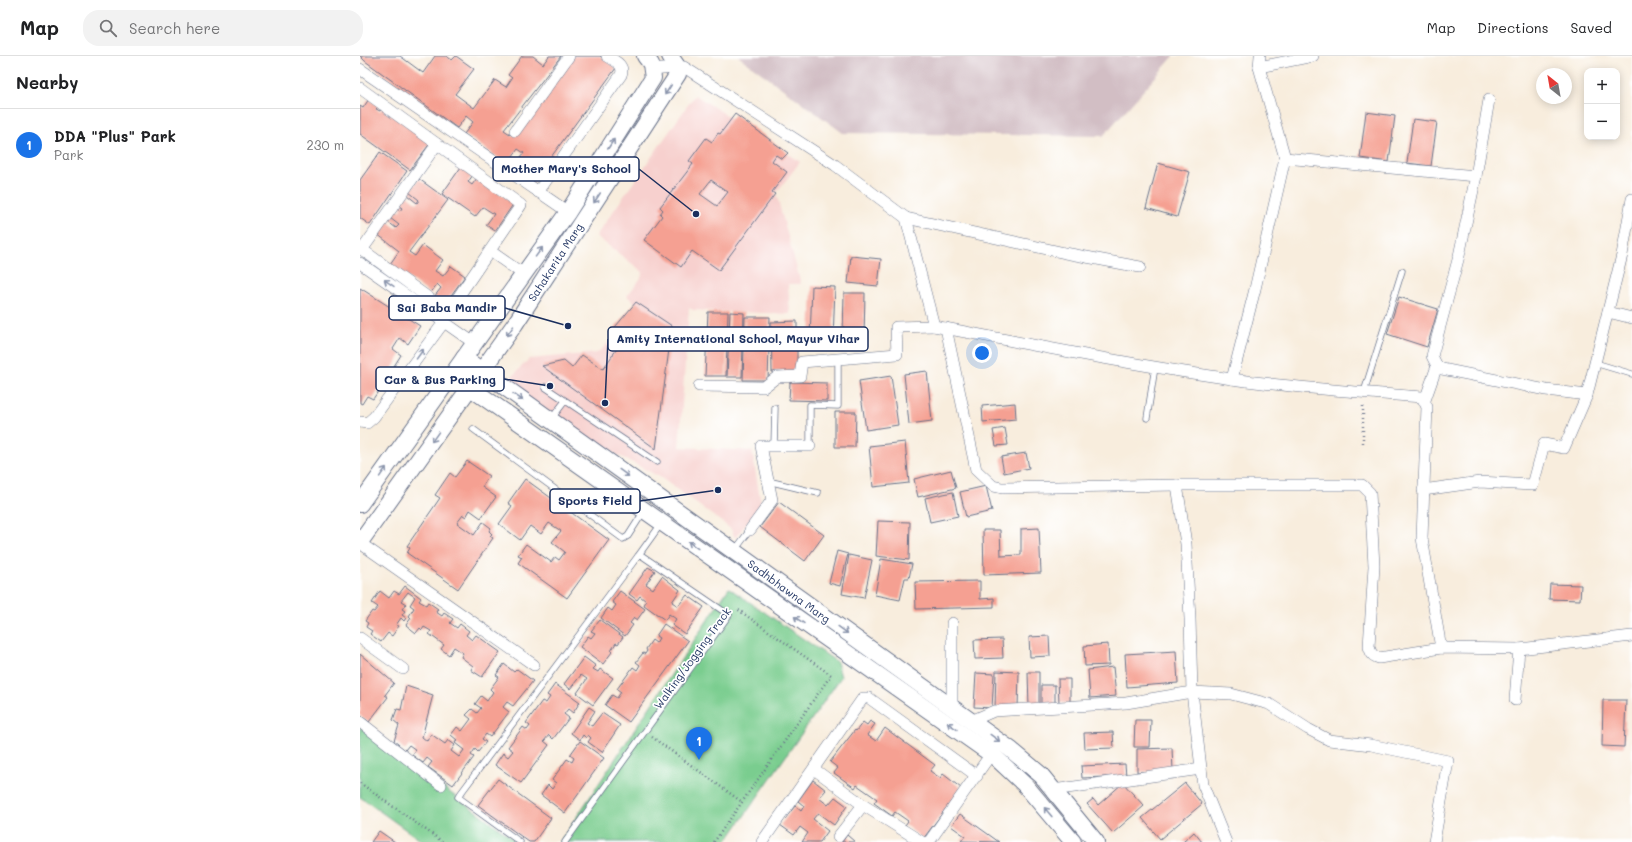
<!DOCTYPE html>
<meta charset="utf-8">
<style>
body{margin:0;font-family:Mali,sans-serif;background:#f2f2f2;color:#202124}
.controls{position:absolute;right:12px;top:12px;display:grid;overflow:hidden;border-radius:8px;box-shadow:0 2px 10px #0003}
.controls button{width:36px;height:36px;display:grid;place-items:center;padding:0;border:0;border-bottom:1px solid #e0e0e0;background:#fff;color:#202124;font:20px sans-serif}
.compass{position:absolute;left:1176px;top:12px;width:36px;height:36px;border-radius:50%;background:#fff;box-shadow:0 2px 10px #0003;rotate:329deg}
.you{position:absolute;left:622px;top:297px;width:14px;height:14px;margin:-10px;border:3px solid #fff;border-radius:50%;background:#1a73e8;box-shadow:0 0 0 6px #1a73e833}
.badge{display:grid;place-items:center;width:26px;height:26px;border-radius:50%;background:#1a73e8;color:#fff;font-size:13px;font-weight:700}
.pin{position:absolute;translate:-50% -33px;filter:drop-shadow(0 1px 2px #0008)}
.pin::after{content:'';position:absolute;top:21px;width:14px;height:12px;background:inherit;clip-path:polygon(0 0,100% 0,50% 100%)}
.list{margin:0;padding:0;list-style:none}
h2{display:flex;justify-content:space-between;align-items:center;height:52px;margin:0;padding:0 16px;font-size:17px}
h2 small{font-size:13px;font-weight:400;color:#757577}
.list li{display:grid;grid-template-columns:26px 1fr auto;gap:12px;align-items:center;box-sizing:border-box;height:72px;padding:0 16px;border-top:1px solid #e0e0e0}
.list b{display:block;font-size:15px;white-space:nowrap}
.list p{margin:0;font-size:13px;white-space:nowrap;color:#757577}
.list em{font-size:13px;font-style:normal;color:#757577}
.icon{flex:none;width:22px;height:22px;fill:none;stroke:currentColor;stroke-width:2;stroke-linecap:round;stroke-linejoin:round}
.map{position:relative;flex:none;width:1272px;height:786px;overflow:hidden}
header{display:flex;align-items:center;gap:24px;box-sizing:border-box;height:56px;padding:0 20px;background:#fff;border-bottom:1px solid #e0e0e0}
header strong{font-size:19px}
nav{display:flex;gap:22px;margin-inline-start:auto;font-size:14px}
.search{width:280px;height:36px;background:#f2f2f2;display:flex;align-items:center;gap:10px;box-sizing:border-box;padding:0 14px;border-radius:16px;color:#757577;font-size:15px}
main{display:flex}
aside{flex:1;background:#fff}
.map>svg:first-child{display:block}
.built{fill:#f7d0ce}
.industrial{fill:#d2bec4}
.green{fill:#7acd8f;stroke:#4a7e76}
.building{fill:#f5a092;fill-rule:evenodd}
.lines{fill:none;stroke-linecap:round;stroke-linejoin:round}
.lane-casing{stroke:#68728a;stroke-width:7}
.street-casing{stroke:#68728a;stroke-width:12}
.secondary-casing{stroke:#68728a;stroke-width:18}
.path{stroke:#68728a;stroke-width:2.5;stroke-dasharray:1 3;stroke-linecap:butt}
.lane{stroke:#fff;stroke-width:5.5}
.street{stroke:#fff;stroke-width:11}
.secondary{stroke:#fff;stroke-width:16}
.oneway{stroke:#8d97ae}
.labels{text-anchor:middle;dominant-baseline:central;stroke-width:3.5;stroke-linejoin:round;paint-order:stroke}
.street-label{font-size:11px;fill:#1b2f5e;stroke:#fff}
.leader{fill:none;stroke:#1b2f5e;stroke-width:1.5}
.callout-dot{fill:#1b2f5e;stroke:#fff;stroke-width:1.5}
.callout{fill:#fff;stroke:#1b2f5e;stroke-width:1.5}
.callout-label{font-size:12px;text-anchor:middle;font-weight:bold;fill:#1b2f5e}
</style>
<header>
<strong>Map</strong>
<div class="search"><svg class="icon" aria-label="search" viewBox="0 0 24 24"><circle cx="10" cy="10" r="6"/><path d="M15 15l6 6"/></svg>Search here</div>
<nav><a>Map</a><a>Directions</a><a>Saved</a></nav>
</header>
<main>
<aside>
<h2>Nearby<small></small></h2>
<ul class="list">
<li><span class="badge">1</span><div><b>DDA &quot;Plus&quot; Park</b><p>Park</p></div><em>230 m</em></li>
</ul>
</aside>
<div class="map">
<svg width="1272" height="786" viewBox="0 0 1272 786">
<rect width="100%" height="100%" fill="#fff"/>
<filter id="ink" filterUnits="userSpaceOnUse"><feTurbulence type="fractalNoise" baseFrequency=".025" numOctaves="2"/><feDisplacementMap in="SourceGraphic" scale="8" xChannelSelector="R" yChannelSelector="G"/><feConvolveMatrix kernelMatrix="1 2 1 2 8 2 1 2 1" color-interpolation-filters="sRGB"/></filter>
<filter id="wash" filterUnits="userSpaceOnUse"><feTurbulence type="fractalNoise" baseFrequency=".012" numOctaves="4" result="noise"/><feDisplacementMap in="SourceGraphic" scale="16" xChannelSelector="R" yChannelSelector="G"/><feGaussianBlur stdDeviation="0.9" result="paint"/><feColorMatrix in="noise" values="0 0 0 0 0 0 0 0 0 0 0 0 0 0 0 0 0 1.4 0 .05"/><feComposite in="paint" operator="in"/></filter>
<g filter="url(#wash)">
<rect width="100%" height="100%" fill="#f8eddd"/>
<polygon class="built" points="335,39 440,106 416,137 441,228 428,228 430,258 333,254 329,252 319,391 392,395 401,448 375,482 371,473 300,421 191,364 143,330 169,303 237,297 251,285 278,249 267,240 281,222 283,216 236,180"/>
<polygon class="industrial" points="378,0 814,0 743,80 483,77"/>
<g class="green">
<polygon points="369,532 477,606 481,621 366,786 200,786"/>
<polygon points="0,671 158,786 63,786 0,741"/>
</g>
<g id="blocks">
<g class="building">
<polygon points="0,0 40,0 63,17 75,0 86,0 92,4 96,0 114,13 95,38 114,52 135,24 146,31 152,22 148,19 162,0 173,0 183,8 189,0 201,0 144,74 153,80 214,0 240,0 256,12 172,127 152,113 164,97 158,93 147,108 104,78 113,66 106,60 97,72 5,5"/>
<polygon points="9,43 19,50 16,53 20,55 22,52 71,86 50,114 0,78 0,50 3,52"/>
<polygon points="1006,56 1035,60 1029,106 1000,102"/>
<path d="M375 58 428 97 422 103 416 99 412 105 427 116 412 136 415 138 359 214 332 195 321 211 284 184 302 160 300 158 303 154 300 151 333 108 329 105 346 82 352 86 358 77 360 78ZM351 124 368 136 357 150 340 138Z"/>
<polygon points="1053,63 1077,66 1071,110 1047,107"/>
<polygon points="20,96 47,115 10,169 0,162 0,124"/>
<polygon points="798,107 830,116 817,161 786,152"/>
<polygon points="101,111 113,119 108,126 112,129 117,122 154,147 135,175 126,169 134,158 123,151 115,161 82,138"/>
<polygon points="59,123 88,144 49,196 55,200 63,189 83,204 75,215 83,220 91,210 105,220 84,249 74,241 81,232 77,228 70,238 30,208 39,195 17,178 27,165 36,172 39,169 30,162 37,153 40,155 42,152 39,150 47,139 57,147 59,144 49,136"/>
<polygon points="491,200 521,203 518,230 488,227"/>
<polygon points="452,230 475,231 473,284 450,283"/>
<polygon points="0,232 60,270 48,288 40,282 33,293 41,299 29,318 24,315 20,322 25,325 13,343 7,340 2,348 0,347"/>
<polygon points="484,237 505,237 504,281 483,280"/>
<polygon points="1039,241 1078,253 1067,291 1027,278"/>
<polygon points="276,246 312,270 296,393 182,310 204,305 212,312 222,299 243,313 263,284 251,276"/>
<polygon points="348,256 368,256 366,320 345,320"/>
<polygon points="370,256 384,257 382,321 367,321"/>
<polygon points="385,261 410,261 408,324 383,324"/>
<polygon points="437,265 437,315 412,316 411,266"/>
<polygon points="567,315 572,365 549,368 544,318"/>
<polygon points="531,320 538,369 506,374 499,325"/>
<polygon points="430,326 467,327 467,345 429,344"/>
<polygon points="655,347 656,363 623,366 622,350"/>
<polygon points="475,356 496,356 495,391 475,391"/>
<polygon points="645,372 648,389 636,390 633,374"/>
<polygon points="545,386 549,427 513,431 509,390"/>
<polygon points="666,397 669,412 644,417 641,401"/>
<polygon points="107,405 129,420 122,431 136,441 121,462 110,454 106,461 103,459 97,467 114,479 123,466 131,472 129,475 132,478 130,480 133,482 98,533 47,497 50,492 47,490 80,442 75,439 90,417 95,421"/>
<polygon points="591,414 596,432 558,441 554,423"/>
<polygon points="165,423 249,484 207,542 158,507 162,501 158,499 166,488 191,506 195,501 199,504 205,496 192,486 201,475 189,467 181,478 170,470 160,484 139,468 152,450 148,447"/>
<polygon points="626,430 632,455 606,461 600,436"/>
<polygon points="593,436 598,460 570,466 565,442"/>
<polygon points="419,446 464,479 445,505 400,471"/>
<polygon points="518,465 550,466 549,504 516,500"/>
<polygon points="679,472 681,517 624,519 623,474 640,474 641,500 661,499 661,473"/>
<polygon points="477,495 488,498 480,530 469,527"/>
<polygon points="489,499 512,504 504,542 482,538"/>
<polygon points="521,503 552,508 549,522 545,522 540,544 515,539"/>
<polygon points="288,511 295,515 286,528 293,533 302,520 320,534 312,546 318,550 327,539 344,551 325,578 312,569 316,563 309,558 305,564 284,549 286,545 280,540 277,544 269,538"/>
<polygon points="620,525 620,543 634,542 634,551 556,553 555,526"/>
<polygon points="1190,528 1221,529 1220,544 1189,543"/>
<polygon points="45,530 61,542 59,545 66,549 68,546 78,553 76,556 82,560 84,557 93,563 90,567 97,572 100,568 109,575 106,579 112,584 116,579 140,596 122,621 111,614 113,610 101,601 103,597 94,591 89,599 81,593 84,589 69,578 71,575 64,571 62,574 60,572 56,577 46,569 51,562 49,560 54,552 50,549 55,541 48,536 41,545 46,548 42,553 45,555 42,559 46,562 44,565 41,562 36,569 39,570 32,580 28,577 21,586 10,578 12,575 6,571 8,567 5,565 12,555 14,556 18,551 12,547 20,535 29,542 34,535 39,538"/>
<polygon points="260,535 285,553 277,564 274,562 270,567 273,569 265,580 241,562 248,552 252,555 256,549 252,546"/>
<polygon points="240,564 263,581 258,588 256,587 251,595 252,596 243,608 220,591 228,580 231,582 235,577 231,575"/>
<polygon points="304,568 328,585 269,666 245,649 252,639 257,642 261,636 257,633 273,611 277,614 280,609 276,606 283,597 285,598 287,595 286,593 292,584 296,587 299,582 296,580"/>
<polygon points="689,580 690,600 670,601 669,581"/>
<polygon points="642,583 643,602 615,603 614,584"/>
<polygon points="748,588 749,609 725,610 724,590"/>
<polygon points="816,595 818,627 767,631 765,598"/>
<polygon points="0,598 34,627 25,639 28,641 9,666 0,659"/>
<polygon points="224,601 236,610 233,613 238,616 240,613 253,622 233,649 217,637 227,623 221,619 210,633 204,628"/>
<polygon points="144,608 154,616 157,613 173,625 153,650 147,646 143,651 149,656 130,681 126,678 122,683 126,686 118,696 115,693 111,699 114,701 93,729 68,711 72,706 67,702 63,707 52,699 56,694 49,689 45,694 34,685 39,669 33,664 37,653 41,654 46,630 73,639 62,681 67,685 71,678 85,688 88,684 95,689 91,695 99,701 104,694 95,687 97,684 91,679 97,671 102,675 111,663 106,659 112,653 117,657 121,652 115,648 121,640 127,645 133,636 130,633 139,621 136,619"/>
<polygon points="753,611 756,640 730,642 728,614"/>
<polygon points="636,615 659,616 658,652 635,651"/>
<polygon points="668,616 679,616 679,651 669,652"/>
<polygon points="616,617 634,618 632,652 614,651"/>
<polygon points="698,623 710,623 710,647 699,647"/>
<polygon points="195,628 220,646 213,657 208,653 204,658 209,662 193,683 189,679 184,685 189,689 161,727 135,709 143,697 148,701 153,695 148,691 163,671 167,674 170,670 166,667 182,645 186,647 190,641 187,639"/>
<polygon points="681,629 695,629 695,650 681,651"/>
<polygon points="1243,644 1266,644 1264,691 1242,690"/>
<polygon points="229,651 235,655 227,667 232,670 242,657 260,669 242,696 228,686 231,682 228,679 226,682 223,679 220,684 211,677"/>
<polygon points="775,664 791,664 790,691 774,691"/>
<polygon points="510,665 515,668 507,679 516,685 525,672 575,709 570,715 580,722 583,718 601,732 563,783 545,769 548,765 535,756 532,760 514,747 517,743 497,729 495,732 474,717 478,712 470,706 495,674 496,675 503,666 507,669"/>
<polygon points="753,676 754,692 725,693 724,677"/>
<polygon points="220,685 244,702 205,757 181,739 188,729 192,733 196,727 192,724 207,703 212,706 214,702 210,699"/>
<polygon points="812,692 813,715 777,716 777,693"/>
<polygon points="765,708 766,720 722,722 721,710"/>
<polygon points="138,723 191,762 174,786 169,786 118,749"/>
<polygon points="453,724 466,734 459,742 468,749 475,741 487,750 474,769 458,757 453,763 468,775 460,786 442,786 448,777 440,771 434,779 420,769 435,750 441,755 444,750 438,745"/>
<polygon points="763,727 784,750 753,777 727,748 733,743 738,749"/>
<polygon points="825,727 842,748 800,783 782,762"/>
<polygon points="600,758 639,786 601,785 605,780 591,770"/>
<polygon points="19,775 35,786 11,786"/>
<polygon points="834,776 842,786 823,786"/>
<polygon points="487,779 495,786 482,786"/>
</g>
</g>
</g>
<g filter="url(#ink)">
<use href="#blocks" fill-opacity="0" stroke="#68728a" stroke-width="1"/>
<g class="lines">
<defs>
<g id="lane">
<polyline points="1235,307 1272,318"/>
<polyline points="185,331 297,406"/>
<polyline points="1004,336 1042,215"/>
<polyline points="192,362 205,345"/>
<polyline points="787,362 795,311"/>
<polyline points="113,373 263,483 268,480 284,455"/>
<polyline points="414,390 415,352"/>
<polyline points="450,390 450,349 478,350 478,303"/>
<polyline points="408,425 458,437"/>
<polyline points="375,494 390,474"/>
<polyline points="278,500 301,468"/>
<polyline points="160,786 98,741 278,500 281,499 369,559 205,786"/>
</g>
<g id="street">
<polyline points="899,11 953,0"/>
<polyline points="0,13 208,156"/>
<path d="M292 14 324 11 475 109 546 162 574 270C673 289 772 309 872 323 935 332 999 336 1062 341L1067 351 1062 482 1081 592"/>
<polyline points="0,32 161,149 88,256 0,192"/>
<polyline points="1129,44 1116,120 1099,200 1072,300 1077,310 1082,313 1186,334 1227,339"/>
<polyline points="155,75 209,0"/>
<polyline points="925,102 1116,120"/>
<path d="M178 136 261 19C265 9 255 5 247 0"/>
<polyline points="546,162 705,197 780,211"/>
<polyline points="2,194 77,88"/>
<polyline points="130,195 163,218"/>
<polyline points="0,207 114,287"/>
<polyline points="1248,256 1272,262"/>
<path d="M586 272 616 414 633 430 642 432 817 429H1002L1010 437 1014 510 1009 591C1011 597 1012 600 1019 602L1081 592 1159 593 1272 580"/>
<polyline points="872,323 895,233 925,102 899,11 900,0"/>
<polyline points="339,330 404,331 417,321 440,320 442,306 537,298 536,271 574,270"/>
<polyline points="1065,344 1077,310"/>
<polyline points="0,366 7,367 14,361 84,266"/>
<polyline points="817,429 826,488 830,563 832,636 843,729 866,786"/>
<polyline points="1063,434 1120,426 1173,429 1184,388 1204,392 1227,339 1262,199 1272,143"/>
<polyline points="390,474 412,444 401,390 450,390"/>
<polyline points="0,487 174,609"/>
<polyline points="592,567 592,652"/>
<polyline points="0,582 43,613"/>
<polyline points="1155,644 1159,593"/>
<polyline points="611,665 634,655 766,647 832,636 871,638 909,648 948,673 969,684 1011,689 1088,705 1074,786"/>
<polyline points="0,666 81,729"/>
<polyline points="454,713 503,749 562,786"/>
<polyline points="693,734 841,713"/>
<polyline points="478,781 503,749"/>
<polyline points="402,786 503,642 509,642 617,720"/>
<polyline points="569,786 631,698"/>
</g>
<g id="secondary">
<polyline points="104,302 650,693 681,719 736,786"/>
<polyline points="92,319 635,701 665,729 713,786"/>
<polyline points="0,448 208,156 293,22 291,8 285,0"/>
<polyline points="0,486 155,268 318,18 317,10 310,0"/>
</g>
</defs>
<use href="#lane" class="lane-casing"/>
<use href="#street" class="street-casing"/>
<use href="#secondary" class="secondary-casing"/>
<g class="path">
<polyline points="1003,387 1003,349"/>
<polyline points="292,681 382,746"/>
<polyline points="0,727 83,786"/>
<polyline points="354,786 471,619 377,553"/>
</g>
<use href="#lane" class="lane"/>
<use href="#street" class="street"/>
<use href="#secondary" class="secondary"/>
</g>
<defs><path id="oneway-shaft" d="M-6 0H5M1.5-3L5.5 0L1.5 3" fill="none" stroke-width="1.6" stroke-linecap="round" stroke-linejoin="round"/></defs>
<g class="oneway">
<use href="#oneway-shaft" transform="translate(308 34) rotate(123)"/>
<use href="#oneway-shaft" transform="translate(251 88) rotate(-57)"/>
<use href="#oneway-shaft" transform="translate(237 142) rotate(123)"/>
<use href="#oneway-shaft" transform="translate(179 196) rotate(-54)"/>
<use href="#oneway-shaft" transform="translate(29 227) rotate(-145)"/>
<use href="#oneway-shaft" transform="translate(150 275) rotate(125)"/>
<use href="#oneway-shaft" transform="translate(60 298) rotate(-54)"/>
<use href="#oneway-shaft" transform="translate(158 341) rotate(35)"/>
<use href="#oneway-shaft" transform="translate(75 381) rotate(125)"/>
<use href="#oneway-shaft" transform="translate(23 416) rotate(-55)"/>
<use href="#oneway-shaft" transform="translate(264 417) rotate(36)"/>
<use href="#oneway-shaft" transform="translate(333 489) rotate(-144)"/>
<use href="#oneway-shaft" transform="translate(439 564) rotate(-145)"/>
<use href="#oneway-shaft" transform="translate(483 574) rotate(36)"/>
<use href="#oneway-shaft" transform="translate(592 670) rotate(-145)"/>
<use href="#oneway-shaft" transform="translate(635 682) rotate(36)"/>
<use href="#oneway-shaft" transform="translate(688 756) rotate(-130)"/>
</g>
</g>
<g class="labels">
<g class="street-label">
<text transform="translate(195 206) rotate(-57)">Sahakarita Marg</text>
<text transform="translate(429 535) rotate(36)">Sadhbhawna Marg</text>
<text transform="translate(332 602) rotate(-54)">Walking/Jogging Track</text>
</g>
</g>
<path class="leader" d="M336 158L279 113M208 270L145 252M245 347L248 283M190 330L144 323M358 434L280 445"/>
<g class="callout-dot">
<circle cx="336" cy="158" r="4"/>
<circle cx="208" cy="270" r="4"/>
<circle cx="245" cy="347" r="4"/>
<circle cx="190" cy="330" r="4"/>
<circle cx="358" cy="434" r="4"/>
</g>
<g class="callout">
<rect x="133" y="101" width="146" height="24" rx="4"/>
<rect x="29" y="240" width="116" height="24" rx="4"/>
<rect x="248" y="271" width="260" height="24" rx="4"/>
<rect x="16" y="311" width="128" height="24" rx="4"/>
<rect x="190" y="433" width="90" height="24" rx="4"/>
</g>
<g class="callout-label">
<text x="206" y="117">Mother Mary's School</text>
<text x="87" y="256">Sai Baba Mandir</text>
<text x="378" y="287">Amity International School, Mayur Vihar</text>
<text x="80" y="328">Car &amp; Bus Parking</text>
<text x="235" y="449">Sports Field</text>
</g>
</svg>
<div class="controls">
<button>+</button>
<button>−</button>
</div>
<svg class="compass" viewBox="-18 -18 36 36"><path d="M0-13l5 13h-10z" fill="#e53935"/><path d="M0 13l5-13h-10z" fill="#757577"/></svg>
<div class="you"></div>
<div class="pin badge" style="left:339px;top:704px">1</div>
</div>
</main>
